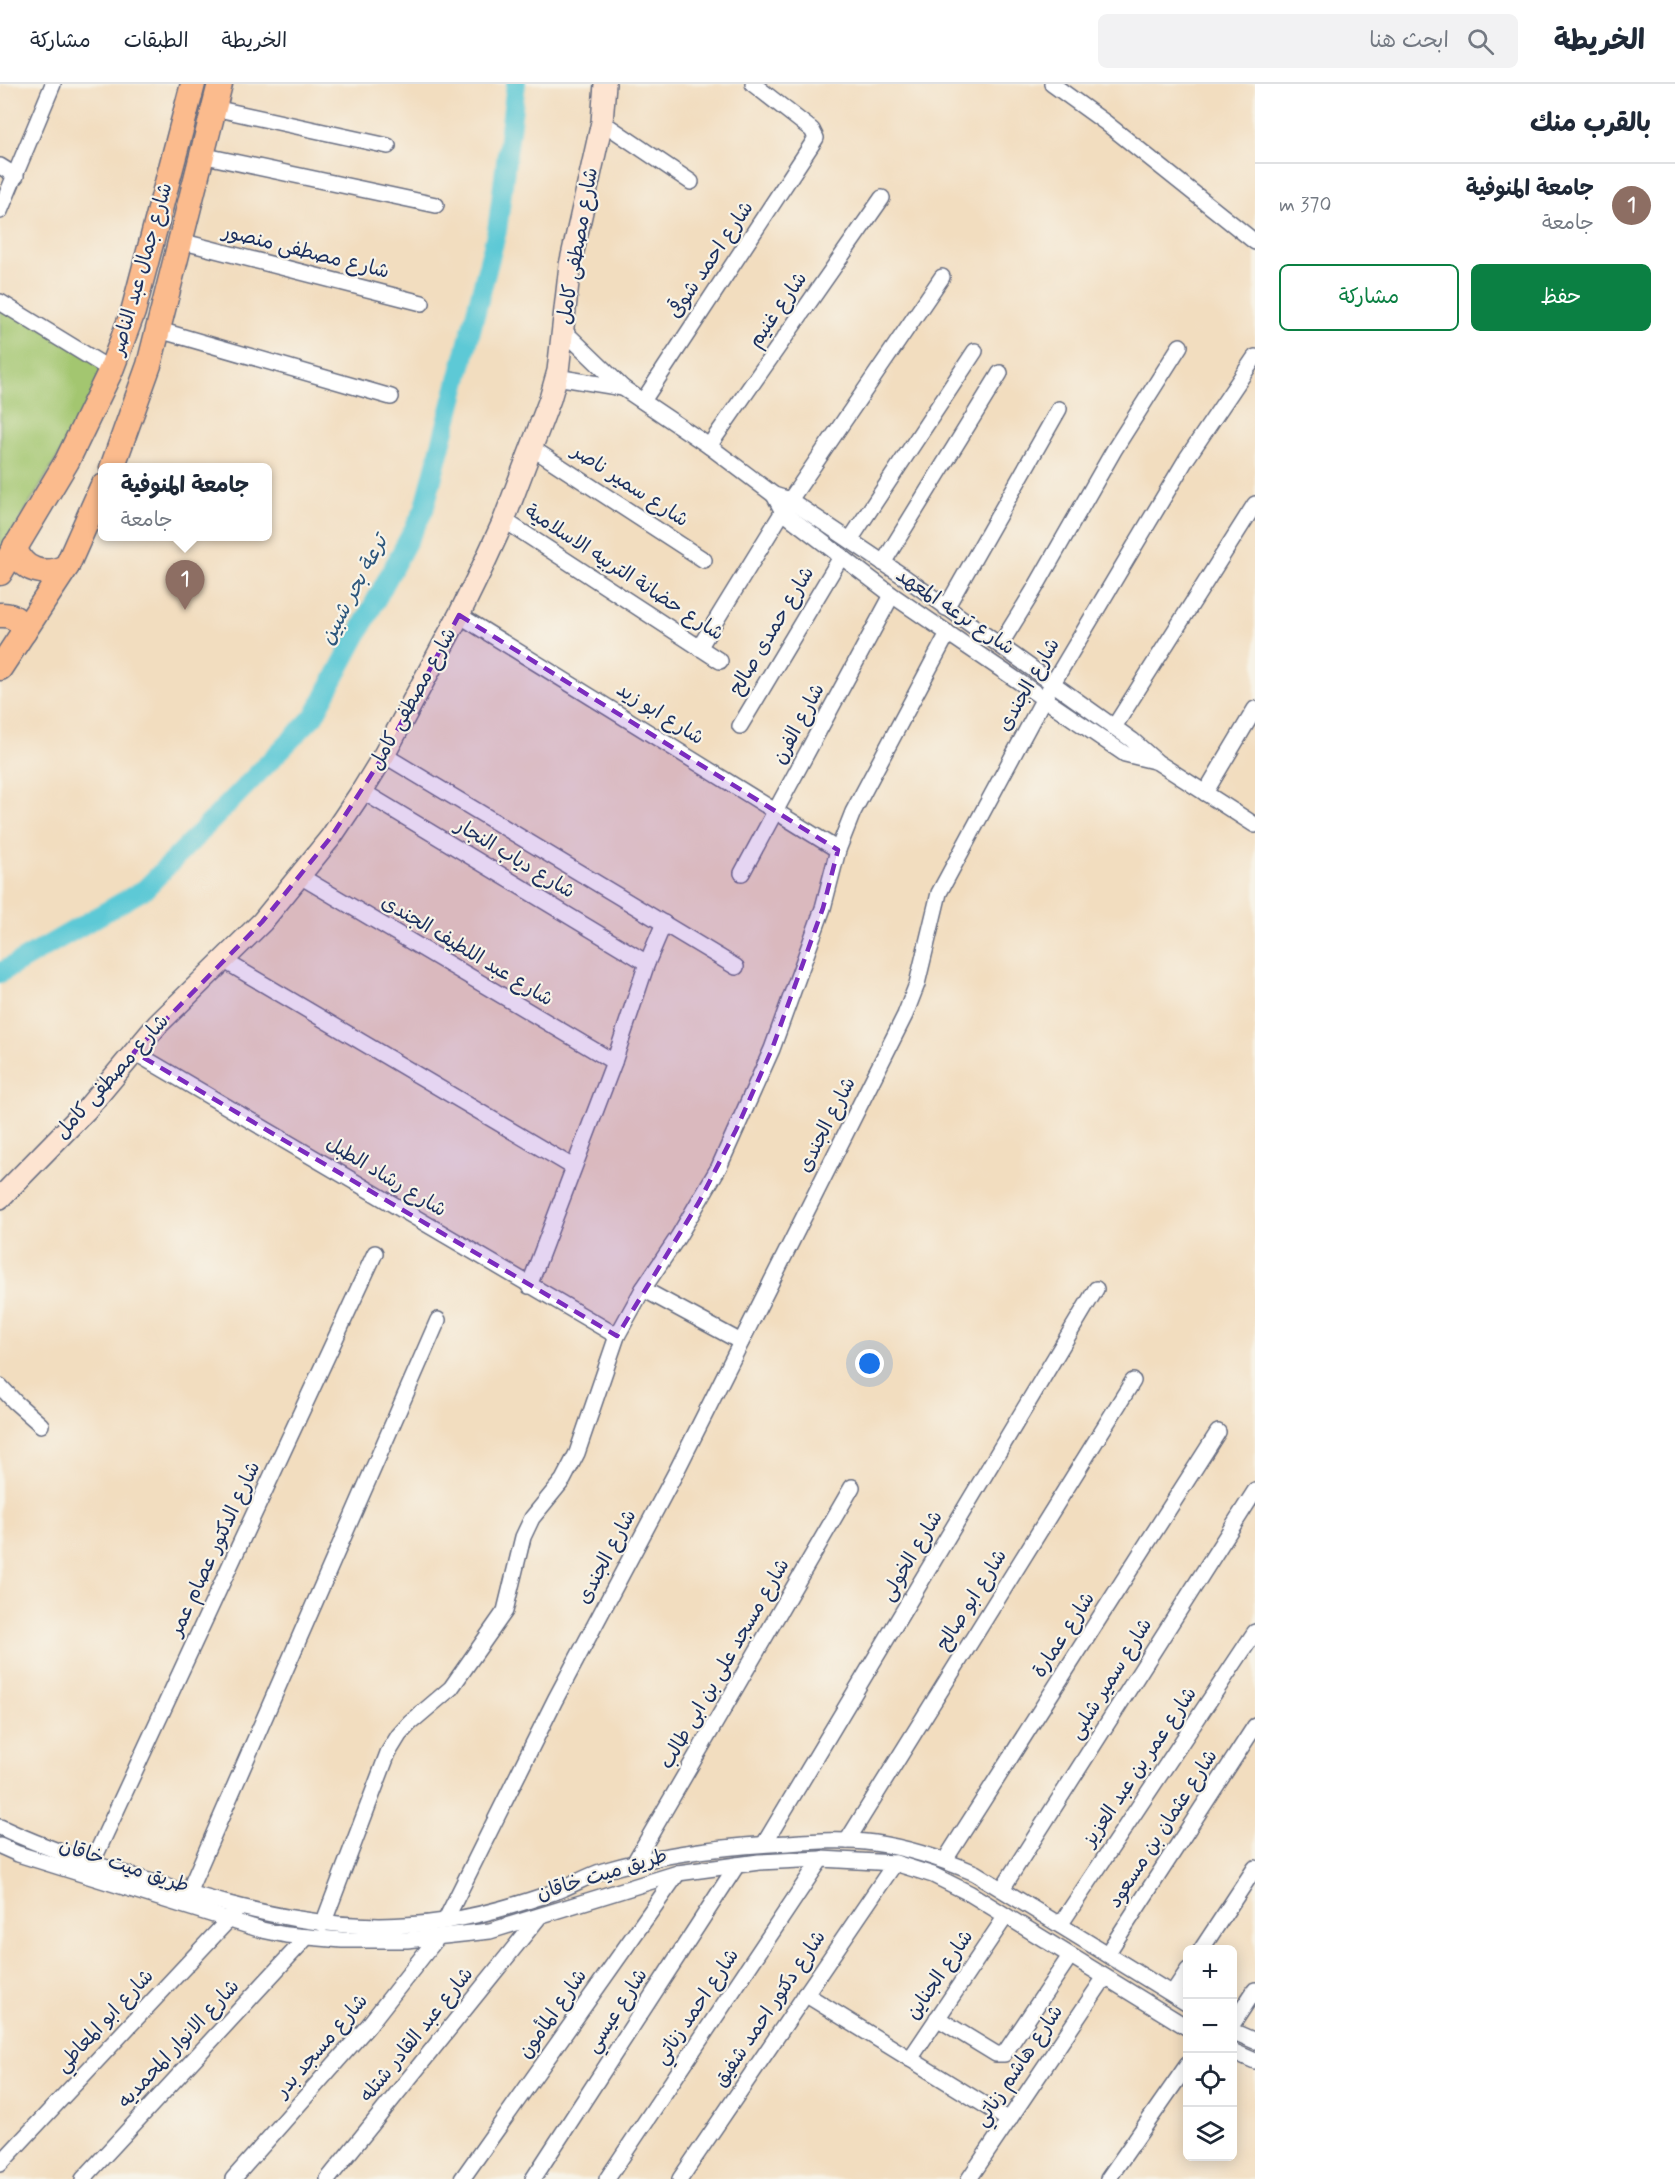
<!DOCTYPE html>
<html lang="ar">
<meta charset="utf-8">
<style>
body{margin:0;font-family:Mynerve,"Playpen Sans Arabic",sans-serif;background:#f2f2f3;color:#1f2937;direction:rtl}
.controls{position:absolute;right:18px;bottom:18px;display:grid;overflow:hidden;border-radius:9px;box-shadow:0 3px 15px #0003}
.controls button{width:54px;height:54px;display:grid;place-items:center;padding:0;border:0;border-bottom:2px solid #e0e1e3;background:#fff;color:#1f2937;font:30px sans-serif}
.you{position:absolute;left:870px;top:1280px;width:21px;height:21px;margin:-15px;border:4px solid #fff;border-radius:50%;background:#1a73e8;box-shadow:0 0 0 9px #1a73e833}
.badge{display:grid;place-items:center;width:39px;height:39px;border-radius:50%;background:#0b8043;color:#fff;font-size:20px;font-weight:700}
.pin{position:absolute;translate:-50% -50px;filter:drop-shadow(0 2px 3px #0008)}
.pin::after{content:'';position:absolute;top:32px;width:21px;height:18px;background:inherit;clip-path:polygon(0 0,100% 0,50% 100%)}
.popup{position:absolute;left:98px;top:379px;width:174px;height:78px;box-sizing:border-box;display:grid;place-content:center;border-radius:9px;background:#fff;filter:drop-shadow(0 2px 4px #0005);font-size:20px;white-space:nowrap;color:#747a83}
.popup b{font-size:22px;color:#1f2937}
.popup::after{content:'';position:absolute;left:50%;top:100%;margin-left:-12px;border:12px solid transparent;border-top-color:#fff}
.list{margin:0;padding:0;list-style:none}
h2{display:flex;justify-content:space-between;align-items:center;height:78px;margin:0;padding:0 24px;font-size:26px}
h2 small{font-size:20px;font-weight:400;color:#747a83}
.list li{display:grid;grid-template-columns:39px 1fr auto;gap:18px;align-items:center;box-sizing:border-box;height:84px;padding:0 24px;border-top:2px solid #e0e1e3}
.list b{display:block;font-size:22px;white-space:nowrap}
.list p{margin:0;font-size:20px;white-space:nowrap;color:#747a83}
.list em{font-size:20px;font-style:normal;color:#747a83}
.actions{display:flex;gap:12px;padding:18px 24px}
.actions a{flex:1;padding:14px 0;border:2px solid #0b8043;border-radius:9px;text-align:center;font-size:21px;color:#0b8043}
.actions .main{background:#0b8043;color:#fff}
.icon{flex:none;width:33px;height:33px;fill:none;stroke:currentColor;stroke-width:2;stroke-linecap:round;stroke-linejoin:round}
.map{position:relative;flex:none;width:1255px;height:2095px;overflow:hidden;direction:ltr}
header{display:flex;align-items:center;gap:36px;box-sizing:border-box;height:84px;padding:0 30px;background:#fff;border-bottom:2px solid #e0e1e3}
header strong{font-size:28px}
nav{display:flex;gap:33px;margin-inline-start:auto;font-size:21px}
.search{width:420px;height:54px;background:#f2f2f3;display:flex;align-items:center;gap:15px;box-sizing:border-box;padding:0 21px;border-radius:9px;color:#747a83;font-size:22px}
main{display:flex}
aside{flex:1;background:#fff}
.map>svg:first-child{display:block}
.green{fill:#a3c66f;stroke:#5f7a66;stroke-width:1.5}
.lines{fill:none;stroke-linecap:round;stroke-linejoin:round}
.canal{stroke:#5dc9d6;stroke-width:20}
.street-casing{stroke:#666c80;stroke-width:18}
.secondary-casing{stroke:#666c80;stroke-width:24}
.primary-casing{stroke:#666c80;stroke-width:27}
.street{stroke:#fff;stroke-width:15}
.secondary{stroke:#fde4d1;stroke-width:21}
.primary{stroke:#fbbb8d;stroke-width:24}
.marked{fill:#7b2cbf;fill-opacity:0.2;stroke:#7b2cbf;stroke-width:4.5;stroke-dasharray:12 8;stroke-linejoin:round}
.labels{text-anchor:middle;dominant-baseline:central;stroke-width:4.5;stroke-linejoin:round;paint-order:stroke}
.street-label{font-size:20px;fill:#1b2f5e;stroke:#f7f3e8}
.water-label{font-size:21px;font-style:italic;fill:#2c567c;stroke:#f7f3e8}
</style>
<header>
<strong>الخريطة</strong>
<div class="search"><svg class="icon" aria-label="search" viewBox="0 0 24 24"><circle cx="10" cy="10" r="6"/><path d="M15 15l6 6"/></svg>ابحث هنا</div>
<nav><a>الخريطة</a><a>الطبقات</a><a>مشاركة</a></nav>
</header>
<main>
<aside>
<h2>بالقرب منك<small></small></h2>
<ul class="list">
<li><span class="badge" style="background:#8d6e63">1</span><div><b>جامعة المنوفية</b><p>جامعة</p></div><em>370 m</em></li>
</ul>
<div class="actions"><a class="main">حفظ</a><a>مشاركة</a></div>
</aside>
<div class="map">
<svg width="1255" height="2095" viewBox="0 0 1255 2095">
<rect width="100%" height="100%" fill="#f7f3e8"/>
<filter id="ink" filterUnits="userSpaceOnUse"><feTurbulence type="fractalNoise" baseFrequency=".0167" numOctaves="2"/><feDisplacementMap in="SourceGraphic" scale="12" xChannelSelector="R" yChannelSelector="G"/><feConvolveMatrix kernelMatrix="1 2 1 2 8 2 1 2 1" color-interpolation-filters="sRGB"/></filter>
<filter id="wash" filterUnits="userSpaceOnUse"><feTurbulence type="fractalNoise" baseFrequency=".008" numOctaves="4" result="noise"/><feDisplacementMap in="SourceGraphic" scale="24" xChannelSelector="R" yChannelSelector="G"/><feGaussianBlur stdDeviation="1.35" result="paint"/><feColorMatrix in="noise" values="0 0 0 0 0 0 0 0 0 0 0 0 0 0 0 0 0 1.4 0 .05"/><feComposite in="paint" operator="in"/></filter>
<g filter="url(#wash)">
<rect width="100%" height="100%" fill="#f2ddbf"/>
<polygon class="green" points="0,217 111,286 0,469"/>
<g class="lines">
<polyline class="canal" points="0,889 145,805 314,632 424,426 497,147 516,0"/>
</g>
</g>
<g filter="url(#ink)">
<g class="lines">
<defs>
<g id="street">
<polyline points="1052,0 1106,39 1255,158"/>
<polyline points="214,24 388,62"/>
<polyline points="602,38 691,98"/>
<polyline points="201,71 436,121"/>
<polyline points="0,82 16,92"/>
<polyline points="0,127 53,0"/>
<polyline points="180,157 422,219"/>
<polyline points="0,218 111,286"/>
<polyline points="562,245 623,304 709,362 774,411 790,416 903,492 1132,656 1157,678 1255,741"/>
<polyline points="159,246 391,313"/>
<polyline points="556,293 623,304"/>
<polyline points="643,317 816,54 812,46 753,0"/>
<polyline points="709,362 882,114"/>
<polyline points="532,364 704,476"/>
<polyline points="774,411 783,428 892,511 1125,670 1154,677"/>
<polyline points="504,436 720,577"/>
<polyline points="850,456 975,267"/>
<polyline points="883,479 1000,289"/>
<polyline points="946,524 1059,325"/>
<polyline points="459,531 838,766"/>
<polyline points="1000,561 1034,506 1114,366 1180,262"/>
<polyline points="699,564 790,416 942,193"/>
<polyline points="740,642 841,473"/>
<polyline points="1114,643 1255,420"/>
<polyline points="384,671 736,883"/>
<polyline points="362,707 647,879"/>
<polyline points="1205,709 1255,625"/>
<polyline points="742,789 892,511"/>
<polyline points="300,792 614,978"/>
<polyline points="223,876 573,1083"/>
<polyline points="134,968 617,1252"/>
<polyline points="529,1202 614,978 647,879 664,839"/>
<polyline points="643,1205 741,1258"/>
<polyline points="0,1302 15,1318 41,1341"/>
<path d="M0 1743C49 1766 100 1782 152 1798 251 1828 340 1853 445 1837 483 1831 521 1820 557 1807 573 1801 587 1792 603 1787 663 1769 726 1762 788 1759 816 1757 845 1755 874 1759 909 1764 942 1775 975 1789L1188 1920"/>
<polyline points="847,1757 1133,1297"/>
<polyline points="764,1760 1096,1205"/>
<polyline points="0,1762 18,1770 262,1846 286,1851 342,1856 407,1856 490,1847 678,1789 759,1778 821,1775 895,1779 933,1791 969,1809 1188,1944"/>
<polyline points="945,1776 1218,1348"/>
<polyline points="92,1779 375,1169"/>
<polyline points="634,1779 852,1403"/>
<polyline points="1002,1805 1255,1407"/>
<polyline points="188,1809 438,1236"/>
<polyline points="445,1837 555,1616 676,1388 905,931 917,900 939,809 1044,614 1187,374 1255,273"/>
<polyline points="323,1840 388,1669 399,1651 410,1639 451,1604 505,1527 523,1453 532,1434 563,1396 577,1369 617,1252 643,1205 678,1153 719,1083 772,965 823,824 838,766 853,728 948,549"/>
<polyline points="1060,1841 1255,1548"/>
<polyline points="1201,1866 1255,1784"/>
<polyline points="1107,1870 1255,1642"/>
<polyline points="805,1910 1009,2036"/>
<polyline points="1172,1910 1188,1886"/>
<polyline points="937,1934 996,1970 1004,1970 1070,1872"/>
<polyline points="1232,1941 1255,1906"/>
<polyline points="1232,1947 1255,1957"/>
<polyline points="1232,1967 1255,1977"/>
<polyline points="910,1975 1006,1832"/>
<polyline points="0,2080 234,1830"/>
<polyline points="83,2095 307,1853"/>
<polyline points="233,2095 368,1942 437,1854"/>
<polyline points="328,2095 539,1833"/>
<polyline points="462,2095 678,1789"/>
<polyline points="533,2095 737,1781"/>
<polyline points="607,2095 821,1775"/>
<polyline points="680,2095 895,1779"/>
<polyline points="969,2095 1105,1893"/>
<polyline points="1108,2095 1188,1980"/>
</g>
<polyline id="secondary" points="0,1114 86,1026 158,940 262,838 331,753 362,707 384,671 459,531 482,484 504,436 550,315 558,287 570,181 602,38 605,0"/>
<g id="primary">
<polyline points="112,384 149,281 220,0"/>
<path d="M15 462C20 488 47 493 67 482"/>
<polyline points="0,489 67,377 111,286 133,228 193,0"/>
<path d="M0 531C13 530 20 536 24 548"/>
<polyline points="0,584 67,482 102,403"/>
</g>
</defs>
<use href="#street" class="street-casing"/>
<use href="#secondary" class="secondary-casing"/>
<use href="#primary" class="primary-casing"/>
<use href="#street" class="street"/>
<use href="#secondary" class="secondary"/>
<use href="#primary" class="primary"/>
</g>
</g>
<path class="marked" d="M459 531 838 766 823 824 772 965 736 1046 699 1118 617 1252 134 968 262 838 331 753 384 671Z"/>
<g class="labels">
<g class="street-label">
<text transform="translate(578 162) rotate(-80)">شارع مصطفى كامل</text>
<text transform="translate(306 168) rotate(14)">شارع مصطفى منصور</text>
<text transform="translate(711 176) rotate(-56)">شارع احمد شوقى</text>
<text transform="translate(142 185) rotate(-74)">شارع جمال عبد الناصر</text>
<text transform="translate(778 226) rotate(-55)">شارع غنيم</text>
<text transform="translate(630 402) rotate(33)">شارع سمير ناصر</text>
<text transform="translate(624 489) rotate(33)">شارع حضانة التربيه الاسلامية</text>
<text transform="translate(955 528) rotate(34)">شارع ترعه المعهد</text>
<text transform="translate(772 547) rotate(-59)">شارع حمدى صالح</text>
<text transform="translate(1029 601) rotate(-60)">شارع الجندى</text>
<text transform="translate(413 615) rotate(-61)">شارع مصطفى كامل</text>
<text transform="translate(660 630) rotate(32)">شارع ابو زيد</text>
<text transform="translate(799 640) rotate(-62)">شارع الفرن</text>
<text transform="translate(515 775) rotate(31)">شارع دياب النجار</text>
<text transform="translate(467 867) rotate(31)">شارع عبد اللطيف الجندى</text>
<text transform="translate(112 993) rotate(-48)">شارع مصطفى كامل</text>
<text transform="translate(827 1041) rotate(-63)">شارع الجندى</text>
<text transform="translate(386 1093) rotate(31)">شارع رشاد الطبل</text>
<text transform="translate(215 1465) rotate(-65)">شارع الدكتور عصام عمر</text>
<text transform="translate(912 1472) rotate(-59)">شارع الخولى</text>
<text transform="translate(607 1473) rotate(-62)">شارع الجندى</text>
<text transform="translate(972 1516) rotate(-58)">شارع ابو صالح</text>
<text transform="translate(1064 1551) rotate(-57)">شارع عمارة</text>
<text transform="translate(725 1580) rotate(-60)">شارع مسجد على بن ابى طالب</text>
<text transform="translate(1111 1595) rotate(-58)">شارع سمير شلبى</text>
<text transform="translate(1140 1683) rotate(-56)">شارع عمر بن عبد العزيز</text>
<text transform="translate(1163 1745) rotate(-57)">شارع عثمان بن مسعود</text>
<text transform="translate(124 1782) rotate(18)">طريق ميت خاقان</text>
<text transform="translate(602 1791) rotate(-17)">طريق ميت خاقان</text>
<text transform="translate(940 1891) rotate(-56)">شارع الجناين</text>
<text transform="translate(697 1923) rotate(-56)">شارع احمد زناتي</text>
<text transform="translate(770 1925) rotate(-56)">شارع دكتور احمد شفيق</text>
<text transform="translate(617 1927) rotate(-57)">شارع عيسي</text>
<text transform="translate(553 1930) rotate(-55)">شارع المأمون</text>
<text transform="translate(105 1937) rotate(-47)">شارع ابو المعاطي</text>
<text transform="translate(417 1951) rotate(-51)">شارع عبد القادر شتله</text>
<text transform="translate(179 1960) rotate(-47)">شارع الانوار المحمديه</text>
<text transform="translate(322 1962) rotate(-49)">شارع مسجد بدر</text>
<text transform="translate(1019 1982) rotate(-56)">شارع هاشم زناتي</text>
</g>
<g class="water-label">
<text transform="translate(354 506) rotate(-62)">ترعة بحر شبين</text>
</g>
</g>
</svg>
<div class="controls">
<button>+</button>
<button>−</button>
<button><svg class="icon" aria-label="locate" viewBox="0 0 24 24"><circle cx="12" cy="12" r="6"/><path d="M12 2v4M12 18v4M2 12h4M18 12h4"/></svg></button>
<button><svg class="icon" aria-label="layers" viewBox="0 0 24 24"><path d="M12 4l9 5-9 5-9-5zM3 14l9 5 9-5"/></svg></button>
</div>
<div class="you"></div>
<div class="pin badge" style="left:185px;top:526px;background:#8d6e63">1</div>
<div class="popup"><b>جامعة المنوفية</b>جامعة</div>
</div>
</main>
